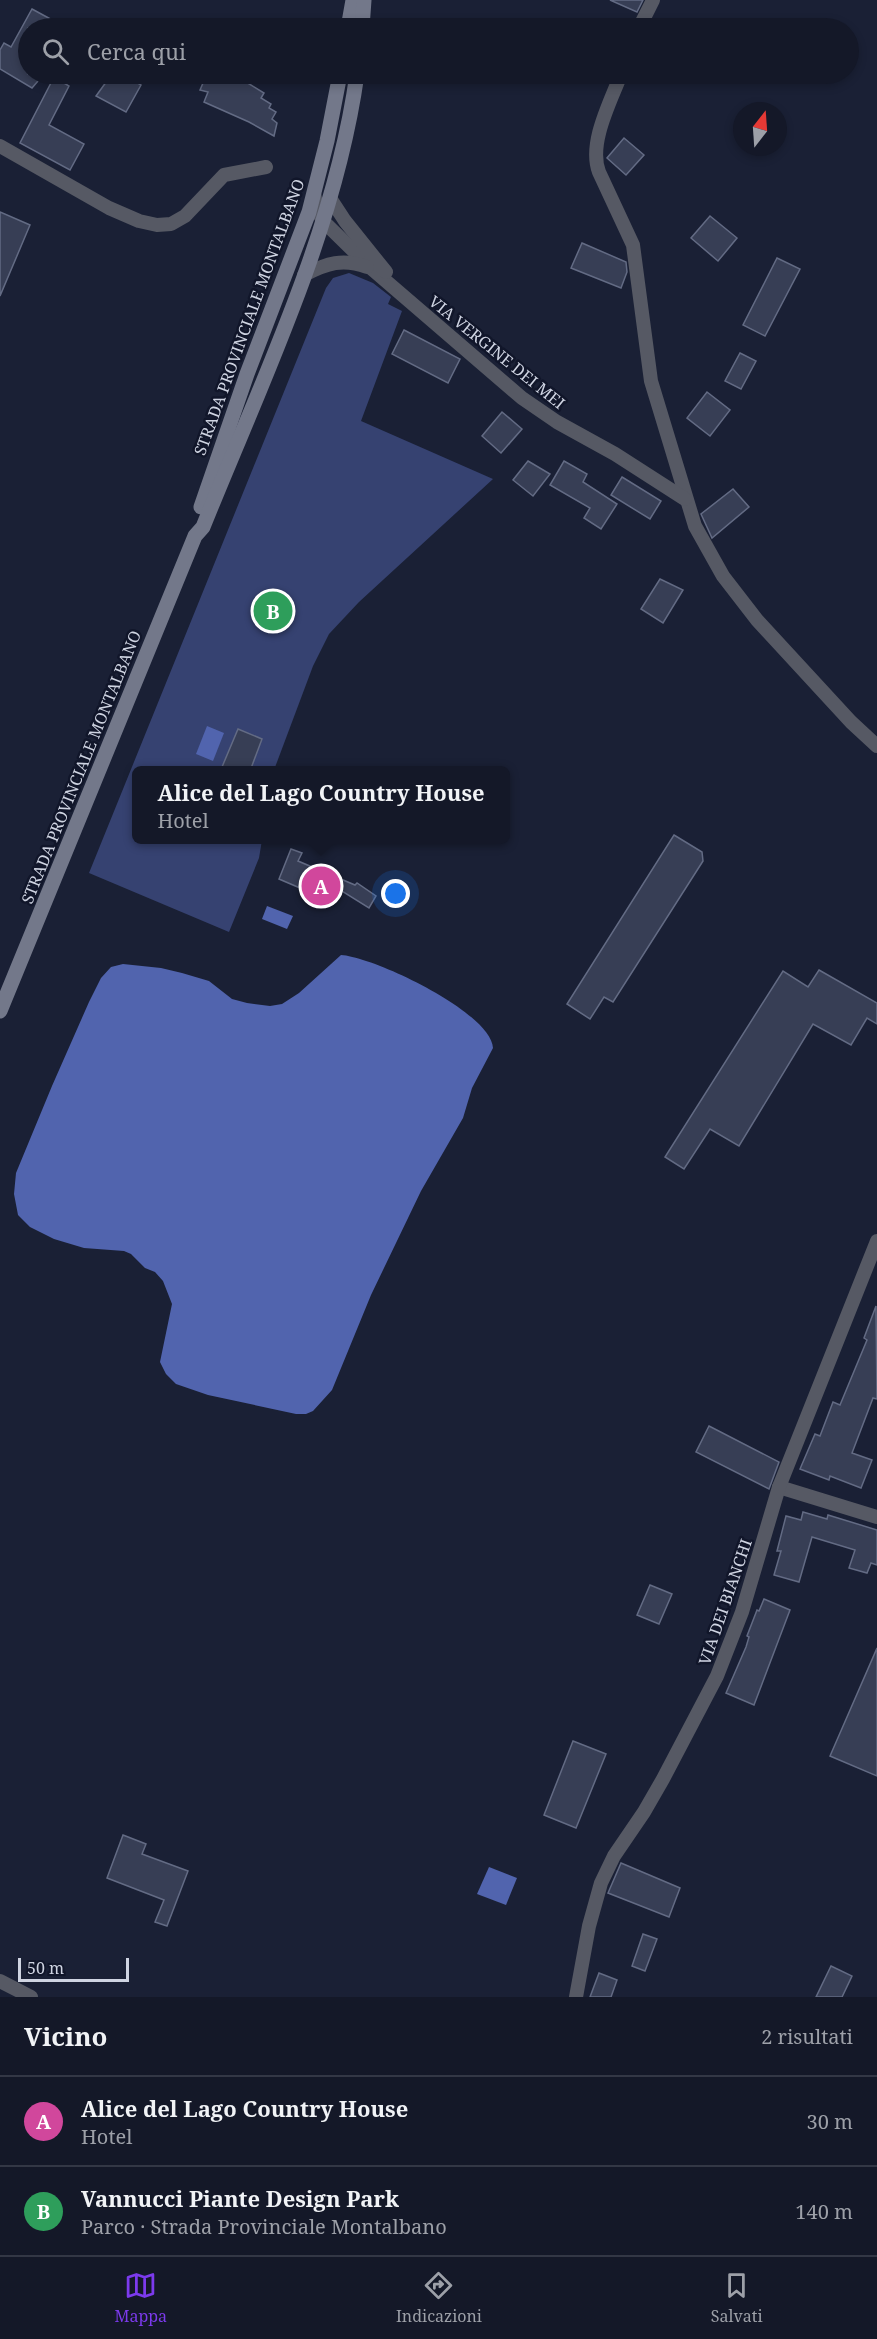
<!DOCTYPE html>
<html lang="it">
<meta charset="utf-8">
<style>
body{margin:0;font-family:"Noto Serif",serif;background:#1d2130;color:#f1f3f6}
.compass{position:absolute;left:733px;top:102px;width:54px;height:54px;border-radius:50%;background:#141828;box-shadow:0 3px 9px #0003;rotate:17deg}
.scale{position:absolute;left:18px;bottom:15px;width:111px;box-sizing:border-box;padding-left:6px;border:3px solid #cfd4e2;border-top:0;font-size:16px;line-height:21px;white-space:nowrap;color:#cfd4e2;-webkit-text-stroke:4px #11162a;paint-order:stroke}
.you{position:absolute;left:396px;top:894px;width:21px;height:21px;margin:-15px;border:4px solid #fff;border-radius:50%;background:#1a73e8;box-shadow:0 0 0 9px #1a73e833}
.badge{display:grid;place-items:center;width:39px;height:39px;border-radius:50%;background:#7c3aed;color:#fff;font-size:20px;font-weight:700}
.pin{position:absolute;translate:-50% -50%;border:3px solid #fff;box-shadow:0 2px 6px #0006}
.popup{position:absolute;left:132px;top:766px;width:378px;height:78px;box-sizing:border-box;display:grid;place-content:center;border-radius:9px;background:#141828;filter:drop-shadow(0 2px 4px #0005);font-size:20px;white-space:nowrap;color:#9da0a8}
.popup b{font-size:22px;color:#f1f3f6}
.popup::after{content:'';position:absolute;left:50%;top:100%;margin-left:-12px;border:12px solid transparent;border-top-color:#141828}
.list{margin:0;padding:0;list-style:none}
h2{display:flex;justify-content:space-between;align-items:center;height:78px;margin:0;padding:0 24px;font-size:26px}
h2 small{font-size:20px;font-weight:400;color:#9da0a8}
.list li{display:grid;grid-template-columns:39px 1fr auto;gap:18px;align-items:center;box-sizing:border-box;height:90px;padding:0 24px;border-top:2px solid #333745}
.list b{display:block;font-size:22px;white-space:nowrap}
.list p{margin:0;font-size:20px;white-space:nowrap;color:#9da0a8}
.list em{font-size:20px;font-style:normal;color:#9da0a8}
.icon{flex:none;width:33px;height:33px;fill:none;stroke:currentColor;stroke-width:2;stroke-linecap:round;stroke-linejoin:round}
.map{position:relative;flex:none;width:877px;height:1997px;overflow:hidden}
.search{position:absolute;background:#141828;box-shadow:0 3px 9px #0003;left:18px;right:18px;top:18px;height:66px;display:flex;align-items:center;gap:15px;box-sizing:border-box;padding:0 21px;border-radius:33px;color:#9da0a8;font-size:22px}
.sheet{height:258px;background:#141828}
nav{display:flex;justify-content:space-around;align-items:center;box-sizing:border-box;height:84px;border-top:2px solid #333745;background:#141828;font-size:16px;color:#9da0a8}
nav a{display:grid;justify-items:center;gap:3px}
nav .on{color:#7c3aed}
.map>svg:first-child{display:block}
.green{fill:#364271}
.water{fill:#5164ae}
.building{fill:#373e55;stroke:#636b84;stroke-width:1.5}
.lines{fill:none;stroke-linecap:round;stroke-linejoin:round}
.minor{stroke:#565964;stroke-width:14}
.secondary{stroke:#73788a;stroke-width:15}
.labels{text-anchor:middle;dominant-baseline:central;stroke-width:5;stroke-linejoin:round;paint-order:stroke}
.street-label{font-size:16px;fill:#cfd4e2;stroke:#11162a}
</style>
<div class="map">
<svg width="877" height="1997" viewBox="0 0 877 1997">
<rect width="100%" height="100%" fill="#1a2035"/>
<polygon class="green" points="349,273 373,283 391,297 388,304 402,311 361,421 493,479 359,602 329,634 313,666 274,770 136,770 136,840 262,840 259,858 229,932 89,873 326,288 333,278"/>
<g class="water">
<polygon points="207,726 224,733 213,761 196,754"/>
<polygon points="267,906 293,916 287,929 262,919"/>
<path d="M341 955C374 957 491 1012 493 1048L472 1088 463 1118 421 1191 371 1295 332 1390 313 1411 306 1414H296L208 1395 176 1384 166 1374 160 1362 172 1304 163 1281 155 1272 145 1268 131 1254 124 1251 84 1248 54 1239 30 1227 18 1215 14 1194 16 1173 52 1086 89 1002 101 978 111 967 123 964 161 968 182 973 209 981 232 999 247 1003 270 1006 282 1004 299 993Z"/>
<polygon points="489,1867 517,1878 506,1905 477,1894"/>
</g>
<g class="building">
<polygon points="610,0 643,0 637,12"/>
<polygon points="32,9 67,28 28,28 28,74 44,74 32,88 0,69 0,50 4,43 11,47"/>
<polygon points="112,74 127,79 128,77 141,85 126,112 96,96"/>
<polygon points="207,74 241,74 248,79 246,82 264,93 261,98 271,104 269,108 276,112 272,119 277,123 274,136 249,122 204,102 208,92 200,90"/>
<polygon points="54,77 69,86 49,125 84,144 70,170 20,143"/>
<polygon points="624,138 644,155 626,175 607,158"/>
<polygon points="0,212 30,225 0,296"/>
<polygon points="710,216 737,238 718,261 691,238"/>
<polygon points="582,243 626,262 627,272 621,288 571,268"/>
<polygon points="777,258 800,269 765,336 743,325"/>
<polygon points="404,330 460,359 448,383 392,354"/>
<polygon points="740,353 756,361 741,389 725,381"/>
<polygon points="707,392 730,410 710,436 687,418"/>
<polygon points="502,412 522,429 501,453 482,436"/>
<polygon points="528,461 550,474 533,496 513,480"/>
<polygon points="564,461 587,474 583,482 617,504 601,529 584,518 590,508 550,485"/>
<polygon points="622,477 661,501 650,519 611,495"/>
<polygon points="733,489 749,507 712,538 701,514"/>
<polygon points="660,579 683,590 663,623 641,609"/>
<polygon points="238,729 262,739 250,771 231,771 222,767"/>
<polygon points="674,835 702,852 703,861 613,1002 604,997 590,1019 567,1004"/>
<polygon points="291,849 302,853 298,861 355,885 357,883 376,896 369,908 334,886 328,900 279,879"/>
<polygon points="819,970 877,1003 877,1024 867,1018 851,1045 813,1024 739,1146 710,1129 684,1169 665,1157 783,971 808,987"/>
<polygon points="876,1306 877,1399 873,1398 852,1453 872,1460 861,1488 830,1476 829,1480 800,1469 815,1434 820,1436 833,1402 840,1405 867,1340 864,1338"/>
<polygon points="709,1426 779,1462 769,1489 696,1452"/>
<polygon points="803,1512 827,1519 828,1515 877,1530 877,1565 871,1563 867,1573 849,1568 855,1550 812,1537 799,1582 774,1575 781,1551 777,1551 786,1516 801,1520"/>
<polygon points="650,1585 672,1594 659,1624 637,1615"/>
<polygon points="764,1599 790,1610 754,1705 726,1693 746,1647 749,1637 747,1636 757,1610 759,1611"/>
<polygon points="877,1648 877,1776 830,1756"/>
<polygon points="573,1741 606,1754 576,1828 544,1815"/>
<polygon points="123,1835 146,1844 142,1854 188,1871 167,1926 155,1922 164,1900 107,1878"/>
<polygon points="621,1863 680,1888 669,1917 608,1893"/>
<polygon points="643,1934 657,1939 645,1971 632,1966"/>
<polygon points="831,1966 852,1976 842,1997 816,1997"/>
<polygon points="599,1973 617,1980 611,1997 590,1997"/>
</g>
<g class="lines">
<g class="minor">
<polyline points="639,28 653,0"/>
<path d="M621 74C611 101 588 143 599 172L633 245 651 381 695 526 723 576 757 620 851 722 877 746"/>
<polyline points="0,146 109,208 139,221 157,225 171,224 185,216 224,175 266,167"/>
<polyline points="314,193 317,210 323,221 372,269 522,398 557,422 615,454 685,499"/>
<polyline points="330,198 345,221 386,272"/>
<path d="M304 275C327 263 343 258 367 267"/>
<polyline points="779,1487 877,1517"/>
<polyline points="0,1981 31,1997"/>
<polyline points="576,1997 589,1926 601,1883 614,1856 644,1812 663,1779 717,1676 742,1612 779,1487 877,1241"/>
</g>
<g class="secondary">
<polyline points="348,28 353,0"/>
<polyline points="362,28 364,0"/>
<polyline points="201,507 247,374 309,212 327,141 340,74"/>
<path d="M0 1011 195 536 203 527C262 380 335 232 357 74"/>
</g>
</g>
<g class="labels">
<g class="street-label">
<text transform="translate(249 317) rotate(-70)">STRADA PROVINCIALE MONTALBANO</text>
<text transform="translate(497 352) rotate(39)">VIA VERGINE DEI MEI</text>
<text transform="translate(81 767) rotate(-68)">STRADA PROVINCIALE MONTALBANO</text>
<text transform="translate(725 1602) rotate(-71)">VIA DEI BIANCHI</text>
</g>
</g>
</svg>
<svg class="compass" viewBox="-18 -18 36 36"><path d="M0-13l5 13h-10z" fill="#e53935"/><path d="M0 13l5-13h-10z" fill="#9da0a8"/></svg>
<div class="scale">50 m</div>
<div class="you"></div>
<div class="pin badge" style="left:321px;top:886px;background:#d1479c">A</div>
<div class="popup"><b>Alice del Lago Country House</b>Hotel</div>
<div class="pin badge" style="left:273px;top:611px;background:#2e9e5b">B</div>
<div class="search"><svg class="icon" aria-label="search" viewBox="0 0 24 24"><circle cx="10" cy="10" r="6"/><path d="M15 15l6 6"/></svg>Cerca qui</div>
</div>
<section class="sheet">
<h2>Vicino<small>2 risultati</small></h2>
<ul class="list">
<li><span class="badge" style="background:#d1479c">A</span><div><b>Alice del Lago Country House</b><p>Hotel</p></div><em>30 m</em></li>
<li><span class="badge" style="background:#2e9e5b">B</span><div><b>Vannucci Piante Design Park</b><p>Parco · Strada Provinciale Montalbano</p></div><em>140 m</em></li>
</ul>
</section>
<nav>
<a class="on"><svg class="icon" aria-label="map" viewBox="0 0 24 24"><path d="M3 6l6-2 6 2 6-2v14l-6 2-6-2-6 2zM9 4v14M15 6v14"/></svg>Mappa</a>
<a><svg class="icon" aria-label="directions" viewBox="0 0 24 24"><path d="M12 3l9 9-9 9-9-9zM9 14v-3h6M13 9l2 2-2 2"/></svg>Indicazioni</a>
<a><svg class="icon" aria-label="saved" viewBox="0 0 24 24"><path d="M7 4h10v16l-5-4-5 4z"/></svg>Salvati</a>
</nav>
